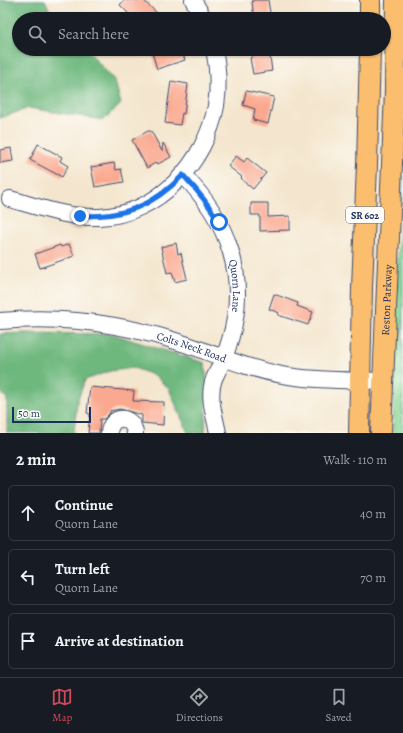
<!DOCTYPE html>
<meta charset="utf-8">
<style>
body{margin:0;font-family:Alegreya,serif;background:#20242c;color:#f1f3f6}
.scale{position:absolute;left:12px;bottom:10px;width:79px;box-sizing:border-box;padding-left:4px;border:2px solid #1b2f5e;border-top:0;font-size:11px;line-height:14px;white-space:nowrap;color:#1b2f5e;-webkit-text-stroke:3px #fdfcf7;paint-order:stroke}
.stop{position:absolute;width:12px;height:12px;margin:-9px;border:3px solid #1a73e8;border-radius:50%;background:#fff}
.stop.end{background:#1a73e8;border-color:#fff;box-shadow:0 1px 4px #0008}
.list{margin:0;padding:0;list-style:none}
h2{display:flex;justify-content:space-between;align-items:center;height:52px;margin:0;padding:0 16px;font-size:17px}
h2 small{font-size:13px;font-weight:400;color:#9ea1a6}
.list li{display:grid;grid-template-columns:26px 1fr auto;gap:12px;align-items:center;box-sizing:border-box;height:56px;margin:0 8px 8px;padding:0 8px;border:1px solid #363941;border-radius:6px}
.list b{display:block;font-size:15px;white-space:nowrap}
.list p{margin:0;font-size:13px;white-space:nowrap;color:#9ea1a6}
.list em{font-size:13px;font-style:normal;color:#9ea1a6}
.icon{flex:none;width:22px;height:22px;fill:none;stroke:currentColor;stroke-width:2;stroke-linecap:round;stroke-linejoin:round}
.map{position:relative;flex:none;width:403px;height:433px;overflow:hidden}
.search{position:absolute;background:#171b24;box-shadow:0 1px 3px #0004;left:12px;right:12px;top:12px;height:44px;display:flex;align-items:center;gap:10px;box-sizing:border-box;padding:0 14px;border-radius:22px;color:#9ea1a6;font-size:15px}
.sheet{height:244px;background:#171b24}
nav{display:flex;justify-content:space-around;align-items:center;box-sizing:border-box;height:56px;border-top:1px solid #363941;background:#171b24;font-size:11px;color:#9ea1a6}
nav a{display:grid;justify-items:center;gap:2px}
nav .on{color:#d1495b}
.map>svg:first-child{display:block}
.green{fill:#89d795;stroke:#52837a}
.forest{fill:#6eb87e;stroke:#44746e}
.building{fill:#faa88f}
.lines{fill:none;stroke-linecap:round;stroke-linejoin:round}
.minor-casing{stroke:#3c4a6f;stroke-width:18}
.major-casing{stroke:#3c4a6f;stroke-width:22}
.minor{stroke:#fff;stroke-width:16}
.major{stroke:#fbbe6e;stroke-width:20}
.route{stroke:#1a73e8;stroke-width:5}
.labels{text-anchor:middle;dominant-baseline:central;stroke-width:3;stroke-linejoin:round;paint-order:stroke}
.shield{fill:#fdfcf7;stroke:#5f6c8c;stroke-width:1}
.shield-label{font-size:10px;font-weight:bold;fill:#1b2f5e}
.street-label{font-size:11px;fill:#1b2f5e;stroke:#fdfcf7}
</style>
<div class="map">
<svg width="403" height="433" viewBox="0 0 403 433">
<rect width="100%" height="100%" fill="#fdfcf7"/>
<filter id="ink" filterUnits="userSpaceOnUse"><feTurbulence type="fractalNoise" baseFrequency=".025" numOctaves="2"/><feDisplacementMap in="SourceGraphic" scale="8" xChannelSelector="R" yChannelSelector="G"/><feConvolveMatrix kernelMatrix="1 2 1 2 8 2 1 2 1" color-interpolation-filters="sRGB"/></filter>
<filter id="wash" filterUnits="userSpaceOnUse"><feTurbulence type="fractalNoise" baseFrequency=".012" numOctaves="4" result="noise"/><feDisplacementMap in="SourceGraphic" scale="16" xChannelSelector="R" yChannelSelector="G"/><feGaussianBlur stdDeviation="0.9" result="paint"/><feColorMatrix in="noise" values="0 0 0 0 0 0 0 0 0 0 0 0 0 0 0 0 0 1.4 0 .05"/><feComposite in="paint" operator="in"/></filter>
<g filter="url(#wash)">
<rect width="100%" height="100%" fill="#f4e6ce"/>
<polygon class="green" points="403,175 403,433 393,433 397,277"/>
<g class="forest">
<polygon points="0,0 45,0 50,11 58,19 19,19 19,49 86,49 115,81 121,104 103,120 29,108 0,118"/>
<polygon points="23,333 112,334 205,363 207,384 205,433 188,433 169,389 155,376 134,368 110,371 85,380 77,402 74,433 7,433 7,399 0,391 0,334"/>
</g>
<g id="blocks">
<g class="building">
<polygon points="124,0 143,0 158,14 153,19 134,19 120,5"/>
<polygon points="253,0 268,0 271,19 256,19 256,17 254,17 252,2 253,1"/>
<polygon points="151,49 164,49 164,51 172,49 181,49 185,60 157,69"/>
<polygon points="250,49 269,49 272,71 253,74 250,58 252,57"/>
<polygon points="171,81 188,84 184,114 182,113 180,125 165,123"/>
<polygon points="246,91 274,97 268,124 253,120 255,109 243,105"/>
<polygon points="148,131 151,131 162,151 163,143 171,157 158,164 157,162 147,168 132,140"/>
<polygon points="38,144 62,157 60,161 68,166 62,177 30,160"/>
<polygon points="11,148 13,161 0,163 0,150"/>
<polygon points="236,156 244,162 247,158 266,173 253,189 243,181 243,180 241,178 242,177 228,166"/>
<polygon points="114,163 116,170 121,169 124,182 95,187 91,167"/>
<polygon points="251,203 268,203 268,217 290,216 290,230 260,231 260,215 251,215"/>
<polygon points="176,243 178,254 181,253 187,279 175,282 172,272 167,273 161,247"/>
<polygon points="69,244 74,256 40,268 35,254 60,245 61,247"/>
<polygon points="274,294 298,303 297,306 313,312 308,325 278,315 279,313 269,309"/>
<polygon points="90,387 134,391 133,401 164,402 163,425 142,423 142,415 120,409 110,411 110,413 104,419 100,419 99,433 88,433 90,414 87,413"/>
</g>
</g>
</g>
<g filter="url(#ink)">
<use href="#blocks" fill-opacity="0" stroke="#3c4a6f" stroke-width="1"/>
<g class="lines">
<defs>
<g id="minor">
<polyline points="193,0 204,19"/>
<path id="s1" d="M183 175C228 220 249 277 230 340 227 350 224 359 219 368 217 373 214 377 213 382 208 398 215 417 218 433"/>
<path d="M10 199C39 207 68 218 99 217 158 215 206 162 216 106 219 87 218 68 214 49"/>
<path id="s2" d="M0 321C64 315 127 324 188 345 219 356 249 369 282 375 315 381 349 380 382 381"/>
<path d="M109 433C111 414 132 414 135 433"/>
</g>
<g id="major">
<polyline points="370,0 370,19"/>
<polyline points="359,433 362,288 367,165 370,49"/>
<path id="s3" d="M381 433 395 91 396 0"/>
</g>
</defs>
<use href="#minor" class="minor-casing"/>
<use href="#major" class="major-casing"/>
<use href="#minor" class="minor"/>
<use href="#major" class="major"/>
</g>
</g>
<g class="lines" filter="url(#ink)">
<path class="route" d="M80 216C124 217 152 207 183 175 197 190 209 204 219 222"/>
</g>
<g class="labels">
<rect class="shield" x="346" y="207" width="38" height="16" rx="3"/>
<g class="shield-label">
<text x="365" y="215">SR 602</text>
</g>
<g class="street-label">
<text stroke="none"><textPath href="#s1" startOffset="126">Quorn Lane</textPath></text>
<text stroke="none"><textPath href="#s3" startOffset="133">Reston Parkway</textPath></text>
<text stroke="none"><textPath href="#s2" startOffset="195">Colts Neck Road</textPath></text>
</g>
</g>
</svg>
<div class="scale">50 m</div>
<div class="stop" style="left:219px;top:222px"></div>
<div class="stop end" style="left:80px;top:216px"></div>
<div class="search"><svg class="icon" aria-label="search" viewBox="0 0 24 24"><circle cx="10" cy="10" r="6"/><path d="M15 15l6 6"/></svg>Search here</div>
</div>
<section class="sheet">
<h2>2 min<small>Walk · 110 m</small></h2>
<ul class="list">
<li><svg class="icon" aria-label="ahead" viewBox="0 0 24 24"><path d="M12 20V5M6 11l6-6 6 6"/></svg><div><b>Continue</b><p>Quorn Lane</p></div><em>40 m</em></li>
<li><svg class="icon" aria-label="left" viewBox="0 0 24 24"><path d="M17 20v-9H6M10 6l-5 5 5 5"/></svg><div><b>Turn left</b><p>Quorn Lane</p></div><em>70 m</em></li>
<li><svg class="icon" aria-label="arrive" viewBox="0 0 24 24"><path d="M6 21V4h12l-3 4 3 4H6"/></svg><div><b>Arrive at destination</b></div></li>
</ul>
</section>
<nav>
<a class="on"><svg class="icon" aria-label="map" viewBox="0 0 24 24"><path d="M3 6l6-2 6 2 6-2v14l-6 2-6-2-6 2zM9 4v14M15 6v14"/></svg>Map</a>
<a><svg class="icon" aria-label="directions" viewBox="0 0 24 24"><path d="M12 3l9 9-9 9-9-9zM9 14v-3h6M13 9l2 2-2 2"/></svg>Directions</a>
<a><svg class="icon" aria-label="saved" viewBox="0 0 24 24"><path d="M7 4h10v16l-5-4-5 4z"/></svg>Saved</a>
</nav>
